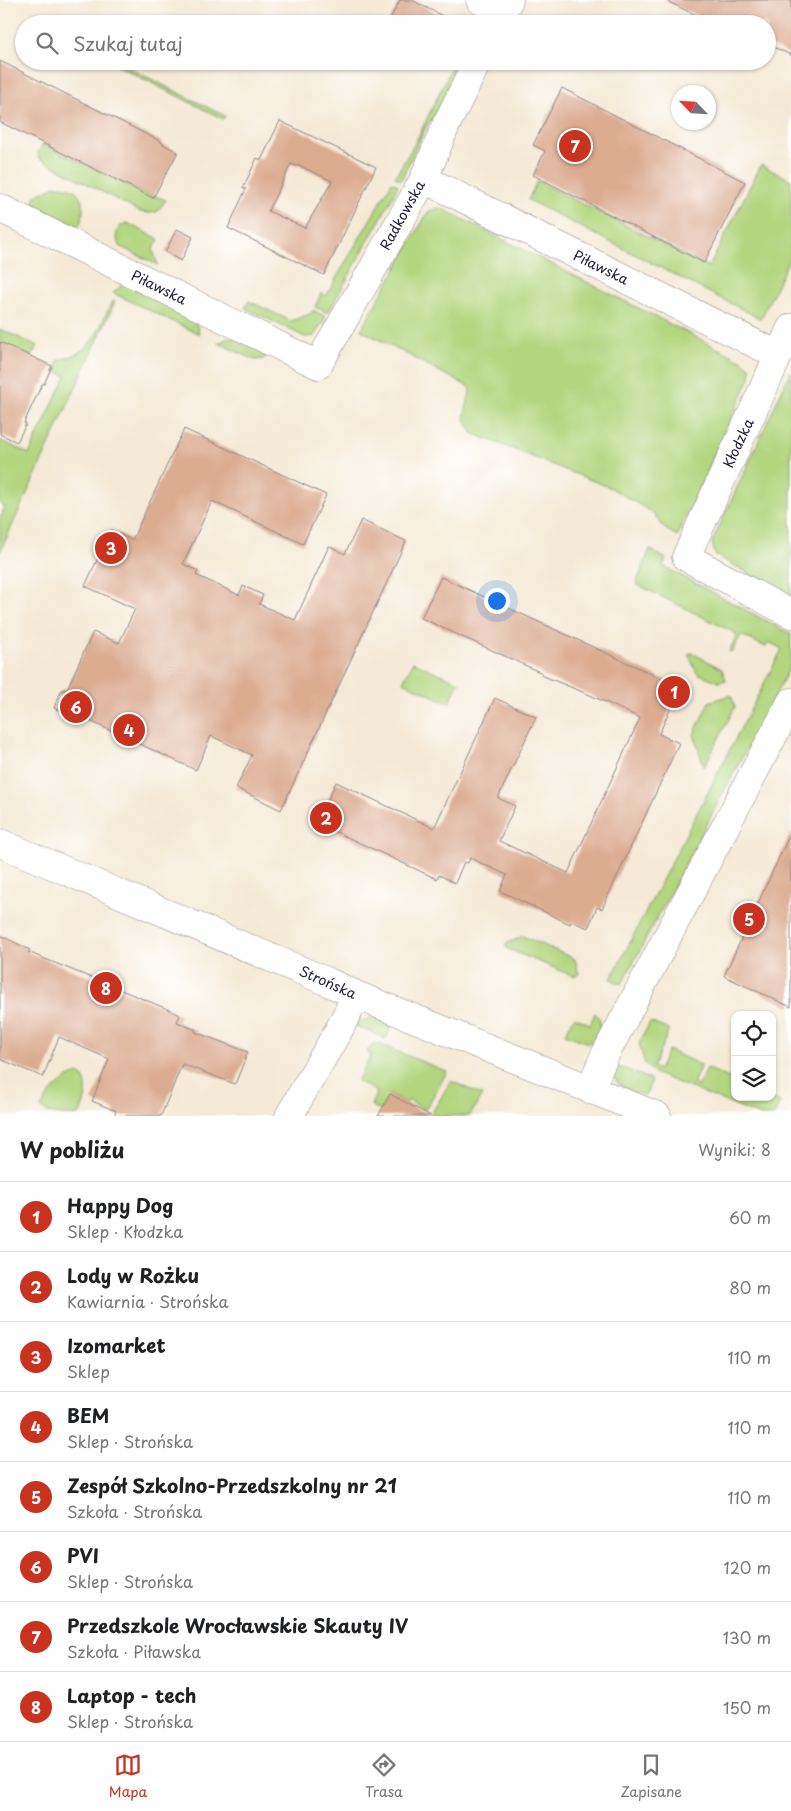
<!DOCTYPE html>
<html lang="pl">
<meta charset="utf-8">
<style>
body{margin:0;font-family:"Playpen Sans",sans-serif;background:#f2f2f2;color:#202124}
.controls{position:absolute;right:15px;bottom:15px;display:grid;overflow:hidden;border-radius:10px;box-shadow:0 1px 4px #0004}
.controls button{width:45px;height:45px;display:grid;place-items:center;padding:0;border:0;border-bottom:1px solid #e0e0e0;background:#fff;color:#202124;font:25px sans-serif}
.compass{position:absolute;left:671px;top:85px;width:45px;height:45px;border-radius:50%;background:#fff;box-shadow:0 1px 4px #0004;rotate:295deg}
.you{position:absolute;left:496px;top:600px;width:18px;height:18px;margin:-12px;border:4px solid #fff;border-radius:50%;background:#1a73e8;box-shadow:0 0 0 8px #1a73e833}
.badge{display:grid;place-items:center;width:32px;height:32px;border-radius:50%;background:#c8321e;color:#fff;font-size:16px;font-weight:700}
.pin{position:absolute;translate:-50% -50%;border:2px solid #fff;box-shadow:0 1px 5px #0006}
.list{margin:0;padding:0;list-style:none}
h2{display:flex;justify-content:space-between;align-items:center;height:65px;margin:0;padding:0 20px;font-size:21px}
h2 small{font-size:16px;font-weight:400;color:#757577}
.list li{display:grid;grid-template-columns:32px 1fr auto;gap:15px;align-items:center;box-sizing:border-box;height:70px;padding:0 20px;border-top:1px solid #e0e0e0}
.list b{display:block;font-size:19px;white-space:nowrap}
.list p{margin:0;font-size:16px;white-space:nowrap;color:#757577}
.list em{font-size:16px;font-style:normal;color:#757577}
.icon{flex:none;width:28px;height:28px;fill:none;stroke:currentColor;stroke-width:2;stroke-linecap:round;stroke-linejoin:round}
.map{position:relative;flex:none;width:791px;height:1116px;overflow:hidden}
.search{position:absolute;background:#fff;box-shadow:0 1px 4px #0004;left:15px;right:15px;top:15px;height:55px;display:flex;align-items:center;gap:12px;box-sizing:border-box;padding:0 18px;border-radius:28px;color:#757577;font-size:19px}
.sheet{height:625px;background:#fff}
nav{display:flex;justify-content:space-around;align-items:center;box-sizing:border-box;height:70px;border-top:1px solid #e0e0e0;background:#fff;font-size:14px;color:#757577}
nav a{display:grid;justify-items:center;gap:2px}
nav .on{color:#c8321e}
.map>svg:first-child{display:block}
.green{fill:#b2d57e;stroke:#6a7c5c}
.building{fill:#dcac91;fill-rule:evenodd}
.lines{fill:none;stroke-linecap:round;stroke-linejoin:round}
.street-casing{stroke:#8b8688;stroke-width:29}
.street{stroke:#fff;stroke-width:28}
.labels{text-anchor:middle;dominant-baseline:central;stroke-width:5;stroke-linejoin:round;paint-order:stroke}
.street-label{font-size:14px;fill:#22223b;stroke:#fff}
</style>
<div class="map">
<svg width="791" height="1116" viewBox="0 0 791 1116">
<rect width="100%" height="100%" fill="#fff"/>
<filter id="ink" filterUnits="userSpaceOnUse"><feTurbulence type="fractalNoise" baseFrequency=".02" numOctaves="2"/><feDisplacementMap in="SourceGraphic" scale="10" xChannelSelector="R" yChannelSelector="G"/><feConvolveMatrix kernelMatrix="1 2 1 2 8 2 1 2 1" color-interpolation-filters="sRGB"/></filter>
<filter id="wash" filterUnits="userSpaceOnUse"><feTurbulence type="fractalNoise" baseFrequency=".0096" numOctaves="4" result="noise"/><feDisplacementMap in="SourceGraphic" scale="20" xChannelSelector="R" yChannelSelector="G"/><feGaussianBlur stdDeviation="1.12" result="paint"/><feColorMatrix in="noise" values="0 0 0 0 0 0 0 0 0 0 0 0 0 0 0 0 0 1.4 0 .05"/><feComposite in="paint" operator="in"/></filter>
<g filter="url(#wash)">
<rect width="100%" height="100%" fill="#f4e9d4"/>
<g class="green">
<polygon points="108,61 115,61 225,116 223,119"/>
<polygon points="455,61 466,61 448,95 426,127 401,180 395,177 415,143"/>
<polygon points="43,144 153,198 155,196 166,200 157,212 149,213 140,212 39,158 38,152"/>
<polygon points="761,165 791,180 791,255 761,319 528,200 537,181 709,267"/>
<polygon points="392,182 398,185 392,198 328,313 315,307 321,293 326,296"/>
<path d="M55 186C74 186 83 192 83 212 82 218 83 222 77 226L34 205 35 196Z"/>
<polygon points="437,208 441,208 743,361 751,368 750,378 677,536 665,529 653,513 611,488 472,433 464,417 471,388 361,330 428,212"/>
<path d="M127 223 159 239 153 250 158 265 121 247C114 238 115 226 127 223Z"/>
<polygon points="123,284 129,285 192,316 198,328 199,334 113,293"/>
<path d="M112 301 115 302 0 552V518L5 507 0 504V440L29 454 66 376 55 371 58 364 57 362C63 358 71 357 78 353 97 342 103 319 112 301Z"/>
<polygon points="249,301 291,321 312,313 313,310 326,317 314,336 305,337 245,308"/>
<polygon points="0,329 38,346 31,356 28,355 27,357 2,345 2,343 0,342"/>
<polygon points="228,338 236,338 268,355 263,359 255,360 218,343"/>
<polygon points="791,371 791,596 715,555 712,542"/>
<polygon points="650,549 666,559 663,566 791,634 791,665 623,982 620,984 611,979 782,649 769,642 766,647 741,635 732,652 729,651 737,634 636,584"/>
<polygon points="692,653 722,669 726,680 719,682 697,673 688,654"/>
<polygon points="413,662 459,682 449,703 403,682"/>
<polygon points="731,695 735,707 704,767 694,734 709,702"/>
<polygon points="523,936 575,959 579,974 573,976 506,948 506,944"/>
<path d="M595 1013C605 1022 598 1031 593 1041L588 1043 565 1034 574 1017 590 1024Z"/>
<polygon points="372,1018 380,1018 393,1021 386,1039 354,1025 361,1021"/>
<polygon points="650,1022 669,1030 653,1067 659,1070 668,1050 701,1065 693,1084 698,1086 707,1068 735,1081 733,1100 739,1103 742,1097 770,1097 780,1102 774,1116 760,1116 654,1073 645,1064 639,1044"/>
<polygon points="377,1043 447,1072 425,1110 408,1100 406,1103 390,1094 381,1111 371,1105 377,1092 357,1081 371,1055 367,1052 371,1046"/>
<path d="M611 1065 625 1069 652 1080 645 1096C629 1090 611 1086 611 1065Z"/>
<path d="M78 1073C92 1081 85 1104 79 1115 67 1116 49 1116 41 1108 48 1092 62 1080 78 1073Z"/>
<polygon points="451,1081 482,1095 470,1116 430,1116"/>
</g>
<g id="blocks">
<g class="building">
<polygon points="400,0 412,0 458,24 387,24"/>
<polygon points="664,0 791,0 791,55 767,44 767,24 715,24"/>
<polygon points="0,61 162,142 161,143 178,152 153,198 0,122"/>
<polygon points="562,88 745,182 704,263 533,175 545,151 533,145"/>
<path d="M280 121 376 167 324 275 228 228 246 189 243 188 257 158 261 160ZM291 164 297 166 298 165 332 181 305 228 268 211Z"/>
<polygon points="177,229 193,237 181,261 165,252"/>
<polygon points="0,342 52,366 44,384 42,384 24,423 26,424 17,442 0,434"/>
<polygon points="184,429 326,495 303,544 212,501 183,564 198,571 196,575 239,595 243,586 263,595 259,604 295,620 329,546 345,554 361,520 406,541 281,810 236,788 252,755 211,736 196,770 81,717 79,720 54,708 62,689 66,691 93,632 119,643 135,609 85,586 111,530 132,540"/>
<polygon points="441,577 680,687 659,734 679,743 602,909 597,907 588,928 571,921 570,924 500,891 507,875 470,858 468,863 464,862 455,883 439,875 437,879 317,823 336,782 434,828 495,698 536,717 498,798 515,806 499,841 568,873 640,718 590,695 541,675 542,673 421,618"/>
<polygon points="791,832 791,1007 724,976"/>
<polygon points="0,935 30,950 28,952 170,1010 180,1015 177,1022 196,1030 195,1032 248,1052 235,1084 182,1064 161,1116 114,1116 116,1111 92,1101 109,1059 59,1037 43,1077 0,1059"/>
<polygon points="390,1094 431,1116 378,1116"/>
</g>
</g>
</g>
<g filter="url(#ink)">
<use href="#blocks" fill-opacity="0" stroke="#8b8688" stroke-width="1"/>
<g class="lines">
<defs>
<g id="street">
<polyline points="480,0 503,12"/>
<polyline points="497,24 509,0"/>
<polyline points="424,179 778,355"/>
<polyline points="0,208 318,365 424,179 446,125 478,61"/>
<polyline points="791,328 686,557 791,614"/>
<polyline points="0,843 326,981 356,995 657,1116"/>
<polyline points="590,1089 605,1055 791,702"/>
<polyline points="289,1116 341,1026 356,995"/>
</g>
</defs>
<use href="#street" class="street-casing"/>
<use href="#street" class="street"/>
</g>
</g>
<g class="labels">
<g class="street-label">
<text transform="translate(402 215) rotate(-61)">Radkowska</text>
<text transform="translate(601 267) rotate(26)">Piławska</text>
<text transform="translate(159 287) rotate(26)">Piławska</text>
<text transform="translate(738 443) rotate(-65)">Kłodzka</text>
<text transform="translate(328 982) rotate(24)">Strońska</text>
</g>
</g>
</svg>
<div class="controls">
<button><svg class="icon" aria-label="locate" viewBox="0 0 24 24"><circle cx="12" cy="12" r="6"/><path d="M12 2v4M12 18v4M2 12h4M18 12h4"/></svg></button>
<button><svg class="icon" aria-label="layers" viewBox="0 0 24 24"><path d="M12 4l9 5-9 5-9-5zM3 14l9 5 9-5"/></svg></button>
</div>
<svg class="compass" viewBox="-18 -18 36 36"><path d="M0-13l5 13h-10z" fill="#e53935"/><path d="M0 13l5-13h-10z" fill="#757577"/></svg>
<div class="you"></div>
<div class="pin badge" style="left:674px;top:692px">1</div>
<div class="pin badge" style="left:326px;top:818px">2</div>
<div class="pin badge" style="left:111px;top:548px">3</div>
<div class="pin badge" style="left:129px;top:730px">4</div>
<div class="pin badge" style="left:749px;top:919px">5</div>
<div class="pin badge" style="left:76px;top:707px">6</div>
<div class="pin badge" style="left:575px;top:146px">7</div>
<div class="pin badge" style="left:106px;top:988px">8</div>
<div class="search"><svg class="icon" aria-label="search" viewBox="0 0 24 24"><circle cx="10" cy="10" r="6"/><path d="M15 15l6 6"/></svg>Szukaj tutaj</div>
</div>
<section class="sheet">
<h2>W pobliżu<small>Wyniki: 8</small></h2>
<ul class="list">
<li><span class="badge">1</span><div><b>Happy Dog</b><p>Sklep · Kłodzka</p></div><em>60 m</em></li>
<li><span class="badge">2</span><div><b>Lody w Rożku</b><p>Kawiarnia · Strońska</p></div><em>80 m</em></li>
<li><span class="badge">3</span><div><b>Izomarket</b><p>Sklep</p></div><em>110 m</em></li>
<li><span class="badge">4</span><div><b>BEM</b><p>Sklep · Strońska</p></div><em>110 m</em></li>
<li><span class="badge">5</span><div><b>Zespół Szkolno-Przedszkolny nr 21</b><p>Szkoła · Strońska</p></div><em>110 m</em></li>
<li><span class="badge">6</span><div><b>PVI</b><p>Sklep · Strońska</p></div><em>120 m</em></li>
<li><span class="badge">7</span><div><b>Przedszkole Wrocławskie Skauty IV</b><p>Szkoła · Piławska</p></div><em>130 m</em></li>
<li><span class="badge">8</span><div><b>Laptop - tech</b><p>Sklep · Strońska</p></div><em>150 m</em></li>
</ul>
</section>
<nav>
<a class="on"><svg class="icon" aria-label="map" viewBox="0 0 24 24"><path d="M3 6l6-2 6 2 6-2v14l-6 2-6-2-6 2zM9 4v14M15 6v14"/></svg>Mapa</a>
<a><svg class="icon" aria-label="directions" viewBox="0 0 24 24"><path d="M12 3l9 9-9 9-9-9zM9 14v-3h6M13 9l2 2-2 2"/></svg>Trasa</a>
<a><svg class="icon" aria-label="saved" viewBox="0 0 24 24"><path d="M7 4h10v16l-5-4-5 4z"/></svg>Zapisane</a>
</nav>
